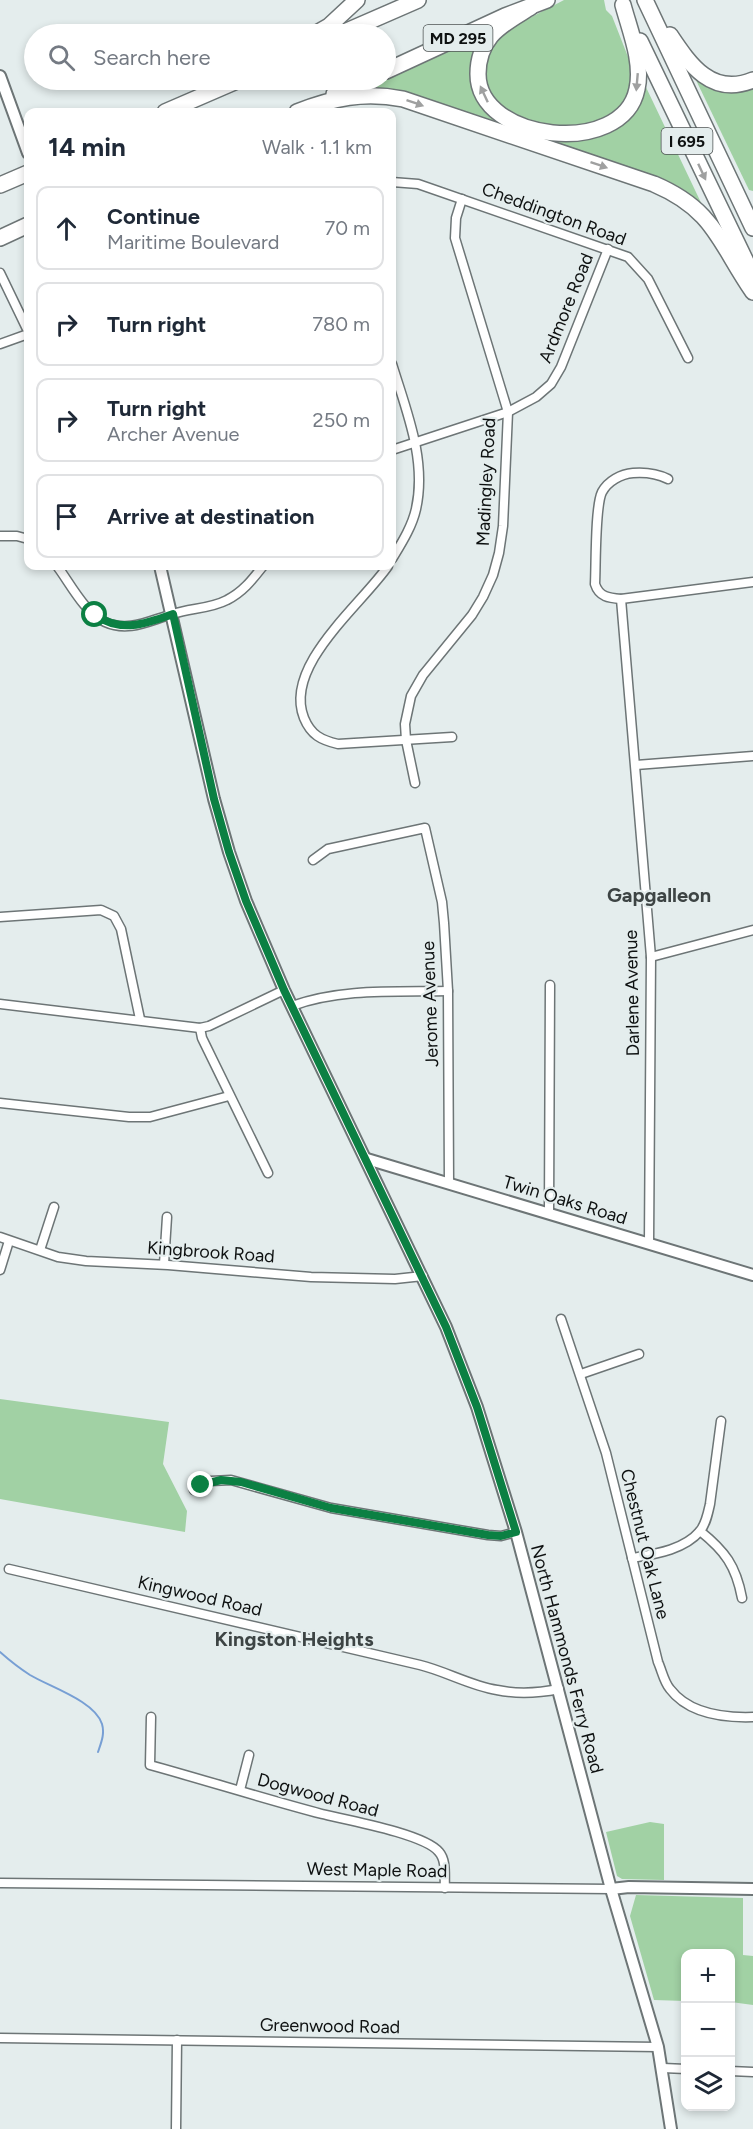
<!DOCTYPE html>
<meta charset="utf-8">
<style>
body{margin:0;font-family:Figtree,sans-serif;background:#f6f6f7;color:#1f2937}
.controls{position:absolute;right:18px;bottom:18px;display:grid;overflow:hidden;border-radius:12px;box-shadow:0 3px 9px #0003}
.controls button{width:54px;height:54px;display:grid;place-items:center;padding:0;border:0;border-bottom:2px solid #e0e1e3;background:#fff;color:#1f2937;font:30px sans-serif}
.stop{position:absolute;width:18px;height:18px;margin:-14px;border:4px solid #0b8043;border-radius:50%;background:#fff}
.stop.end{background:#0b8043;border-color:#fff;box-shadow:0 2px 6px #0008}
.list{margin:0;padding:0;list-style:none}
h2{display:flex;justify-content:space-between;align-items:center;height:78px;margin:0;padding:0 24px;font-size:26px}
h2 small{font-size:20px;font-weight:400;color:#747a83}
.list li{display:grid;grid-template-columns:39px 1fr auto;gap:18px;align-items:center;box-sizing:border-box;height:84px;margin:0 12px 12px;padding:0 12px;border:2px solid #e0e1e3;border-radius:12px}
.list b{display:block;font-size:22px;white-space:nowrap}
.list p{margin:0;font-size:20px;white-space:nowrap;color:#747a83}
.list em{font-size:20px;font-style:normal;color:#747a83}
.icon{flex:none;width:33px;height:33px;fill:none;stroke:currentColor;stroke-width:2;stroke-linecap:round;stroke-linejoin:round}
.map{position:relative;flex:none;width:753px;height:2129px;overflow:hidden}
.search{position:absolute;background:#fff;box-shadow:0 3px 9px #0003;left:24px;top:24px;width:372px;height:66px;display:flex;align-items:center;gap:15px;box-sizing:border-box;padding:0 21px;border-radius:33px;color:#747a83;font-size:22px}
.panel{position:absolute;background:#fff;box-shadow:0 3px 9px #0003;left:24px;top:108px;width:372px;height:462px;border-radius:12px}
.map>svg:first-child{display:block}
.green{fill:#a1d1a4}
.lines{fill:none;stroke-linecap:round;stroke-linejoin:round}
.stream{stroke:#779fd4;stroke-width:2}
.minor-casing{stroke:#6d7576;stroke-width:11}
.tertiary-casing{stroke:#6d7576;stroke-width:14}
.motorway-casing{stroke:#6d7576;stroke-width:18}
.minor{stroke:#fff;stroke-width:8}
.tertiary{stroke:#fff;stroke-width:10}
.motorway{stroke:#fff;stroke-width:15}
.oneway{fill:#9fa0a0}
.route{stroke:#0b8043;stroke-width:8}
.labels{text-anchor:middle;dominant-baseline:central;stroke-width:4.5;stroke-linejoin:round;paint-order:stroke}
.shield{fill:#e4eded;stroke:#4e5353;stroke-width:1.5}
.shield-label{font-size:16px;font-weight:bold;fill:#0e1111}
.street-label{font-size:18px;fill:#0e1111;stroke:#e4eded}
.neighbourhood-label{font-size:20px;font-weight:bold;fill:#3d4444;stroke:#e4eded}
</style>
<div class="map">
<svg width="753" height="2129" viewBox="0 0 753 2129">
<rect width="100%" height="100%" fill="#e4eded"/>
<g class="green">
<polygon points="564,0 604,0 606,10 612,16 632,67 633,86 615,115 576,128 538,125 496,108 481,73 497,35"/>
<polygon points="488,34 473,70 510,127 509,130 394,91 373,88 376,83"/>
<polygon points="694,76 753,85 753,191 749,190"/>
<path d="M644 83 704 209 557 145 558 137C583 138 612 139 629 118 636 108 640 94 644 83Z"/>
<polygon points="0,1399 169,1422 163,1464 187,1511 185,1532 0,1499"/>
<polygon points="650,1822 664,1824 664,1880 622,1879 617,1876 606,1832"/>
<polygon points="636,1895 743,1898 743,1955 753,1956 753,2005 731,2002 730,1954 686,1954 685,2001 654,2000 630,1916"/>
</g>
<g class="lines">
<path class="stream" d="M0 1652C9 1660 19 1668 30 1675 50 1687 95 1701 102 1724 105 1734 101 1743 98 1752"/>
<defs>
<g id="minor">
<polyline points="392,182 418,184 628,257 648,279 688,358"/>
<polyline points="0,273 28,331"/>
<polyline points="0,344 28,334"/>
<path d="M392 364C406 410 427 460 416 509 412 527 401 544 392 559"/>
<polyline points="392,450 508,412 536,397 551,384 561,367 608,249"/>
<path d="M668 479C656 473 646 472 633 473 621 474 608 481 602 492 595 506 596 565 595 584 599 597 609 598 621 599L753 582"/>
<polyline points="0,536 17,536 28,539"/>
<path d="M57 566C70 583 84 612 105 622 129 633 150 620 173 614 190 608 210 609 227 600 243 592 252 580 263 566"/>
<path d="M388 566C361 605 283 666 304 718 311 735 321 740 338 744L452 737"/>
<polyline points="621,599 651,957 649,1243"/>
<polyline points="636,765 753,756"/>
<polyline points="415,783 406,740 405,724 411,696 423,675 472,615 483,597 493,575 499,553 503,526 508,412 455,238 456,218 462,199"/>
<polyline points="313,860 328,849 425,828 442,902 444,923 448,991 449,1182"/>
<polyline points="0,917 101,910 114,916 121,929 140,1019"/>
<polyline points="651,957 753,930"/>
<polyline points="0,1004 200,1028 209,1026 284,990"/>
<path d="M292 1006C341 988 397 992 448 991"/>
<polyline points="200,1028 202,1038 268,1173"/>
<polyline points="0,1103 129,1117 150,1117 229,1096"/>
<polyline points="549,1213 550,985"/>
<polyline points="0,1237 58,1257 86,1261 168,1265 311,1277 395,1279 423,1276"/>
<polyline points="40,1250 54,1207"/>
<polyline points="164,1264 167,1217"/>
<polyline points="0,1270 9,1241"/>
<path d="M561 1319 606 1453 658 1662C662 1671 664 1682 670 1689 689 1714 723 1718 753 1717"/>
<polyline points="581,1374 639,1354"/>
<polyline points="194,1490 211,1481 231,1480 331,1508 488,1535 501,1536 516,1532"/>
<path d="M700 1531C725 1551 736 1566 742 1598"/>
<path d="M632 1558C655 1554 684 1550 700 1531 706 1524 708 1513 710 1504L721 1421"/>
<path d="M9 1569 420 1665C445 1671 471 1686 497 1690 516 1694 539 1693 559 1689"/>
<path d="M151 1717 150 1765C208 1781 265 1799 322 1814 347 1820 425 1834 439 1852 447 1861 444 1877 445 1888"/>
<polyline points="240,1790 249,1755"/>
<polyline points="0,1883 611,1889"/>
<polyline points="0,2038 658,2047"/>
<polyline points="663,2068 686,2069"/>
<polyline points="730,2071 753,2072"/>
<polyline points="176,2129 177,2040"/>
</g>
<g id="tertiary">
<polyline points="0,76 28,153"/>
<polyline points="160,566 214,799 229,852 246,901 284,990 446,1327 477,1407 516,1532 611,1889 658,2047 671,2129"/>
<polyline points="367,1159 753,1275"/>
<polyline points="611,1889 629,1887 753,1889"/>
</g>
<g id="motorway">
<polyline points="645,0 753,228"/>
<path d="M531 7C517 16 501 24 491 36 482 47 478 61 478 74 478 142 623 158 637 89 643 62 630 31 623 5"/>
<polyline points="315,34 329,26 357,0"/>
<polyline points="340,34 418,0"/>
<path d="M670 35C690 65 712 97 753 80"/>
<polyline points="640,41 753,276"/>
<polyline points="386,71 505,16 547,0"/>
<polyline points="334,94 366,80"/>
<polyline points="165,112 239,80"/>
<path d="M297 112C333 98 364 91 403 99L654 184C715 210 719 243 753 292"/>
<polyline points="0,185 28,173"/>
<polyline points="0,238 28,225"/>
</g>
</defs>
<use href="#minor" class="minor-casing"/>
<use href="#tertiary" class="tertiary-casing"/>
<use href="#motorway" class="motorway-casing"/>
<use href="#minor" class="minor"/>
<use href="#tertiary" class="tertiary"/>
<use href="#motorway" class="motorway"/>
</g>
<defs><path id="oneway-solid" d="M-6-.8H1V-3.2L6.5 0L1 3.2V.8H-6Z" transform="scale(1.5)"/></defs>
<g class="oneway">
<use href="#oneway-solid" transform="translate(637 82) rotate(95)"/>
<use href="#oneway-solid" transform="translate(484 94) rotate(-115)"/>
<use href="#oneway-solid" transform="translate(415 103) rotate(19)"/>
<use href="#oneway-solid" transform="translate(599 165) rotate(19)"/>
<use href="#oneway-solid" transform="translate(702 172) rotate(65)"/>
</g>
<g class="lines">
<path class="route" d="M95 615C121 633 145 624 173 614L214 799 229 852 246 901 284 990 446 1327 477 1407 516 1532 501 1536 488 1535 331 1508 241 1482 221 1480 201 1485"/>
</g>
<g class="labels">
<g class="shield">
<rect x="423.5" y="25" width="69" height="26" rx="4.5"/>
<rect x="661.5" y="128" width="51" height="26" rx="4.5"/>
</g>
<g class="shield-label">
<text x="458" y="38">MD 295</text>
<text x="687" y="141">I 695</text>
</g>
<g class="street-label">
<text transform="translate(554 214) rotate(20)">Cheddington Road</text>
<text transform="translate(566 308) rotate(-68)">Ardmore Road</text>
<text transform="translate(486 482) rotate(-87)">Madingley Road</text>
<text transform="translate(632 993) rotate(-91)">Darlene Avenue</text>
<text transform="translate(430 1004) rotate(-92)">Jerome Avenue</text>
<text transform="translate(565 1200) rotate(17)">Twin Oaks Road</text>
<text transform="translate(211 1252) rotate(4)">Kingbrook Road</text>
<text transform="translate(645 1544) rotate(76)">Chestnut Oak Lane</text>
<text transform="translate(200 1596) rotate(13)">Kingwood Road</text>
<text transform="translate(567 1659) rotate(75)">North Hammonds Ferry Road</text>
<text transform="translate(318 1795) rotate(15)">Dogwood Road</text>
<text transform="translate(377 1870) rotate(1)">West Maple Road</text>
<text transform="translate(330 2026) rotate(1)">Greenwood Road</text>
</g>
<g class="neighbourhood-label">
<text x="659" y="895">Gapgalleon</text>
<text x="294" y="1639">Kingston Heights</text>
</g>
</g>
</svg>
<div class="controls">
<button>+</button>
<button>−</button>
<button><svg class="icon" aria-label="layers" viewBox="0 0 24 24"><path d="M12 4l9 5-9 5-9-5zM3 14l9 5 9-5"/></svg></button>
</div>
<div class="stop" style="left:95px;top:615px"></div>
<div class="stop end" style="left:201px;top:1485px"></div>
<div class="search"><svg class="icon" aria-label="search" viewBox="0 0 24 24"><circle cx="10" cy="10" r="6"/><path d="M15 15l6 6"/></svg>Search here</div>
<section class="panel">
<h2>14 min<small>Walk · 1.1 km</small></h2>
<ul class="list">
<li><svg class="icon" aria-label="ahead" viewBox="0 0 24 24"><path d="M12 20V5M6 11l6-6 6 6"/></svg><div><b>Continue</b><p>Maritime Boulevard</p></div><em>70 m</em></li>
<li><svg class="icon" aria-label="right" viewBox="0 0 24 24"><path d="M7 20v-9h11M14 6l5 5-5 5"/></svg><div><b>Turn right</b></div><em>780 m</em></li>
<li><svg class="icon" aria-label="right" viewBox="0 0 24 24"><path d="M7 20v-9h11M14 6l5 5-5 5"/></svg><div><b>Turn right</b><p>Archer Avenue</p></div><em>250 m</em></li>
<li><svg class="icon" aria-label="arrive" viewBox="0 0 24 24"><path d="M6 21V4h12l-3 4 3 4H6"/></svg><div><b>Arrive at destination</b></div></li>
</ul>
</section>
</div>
